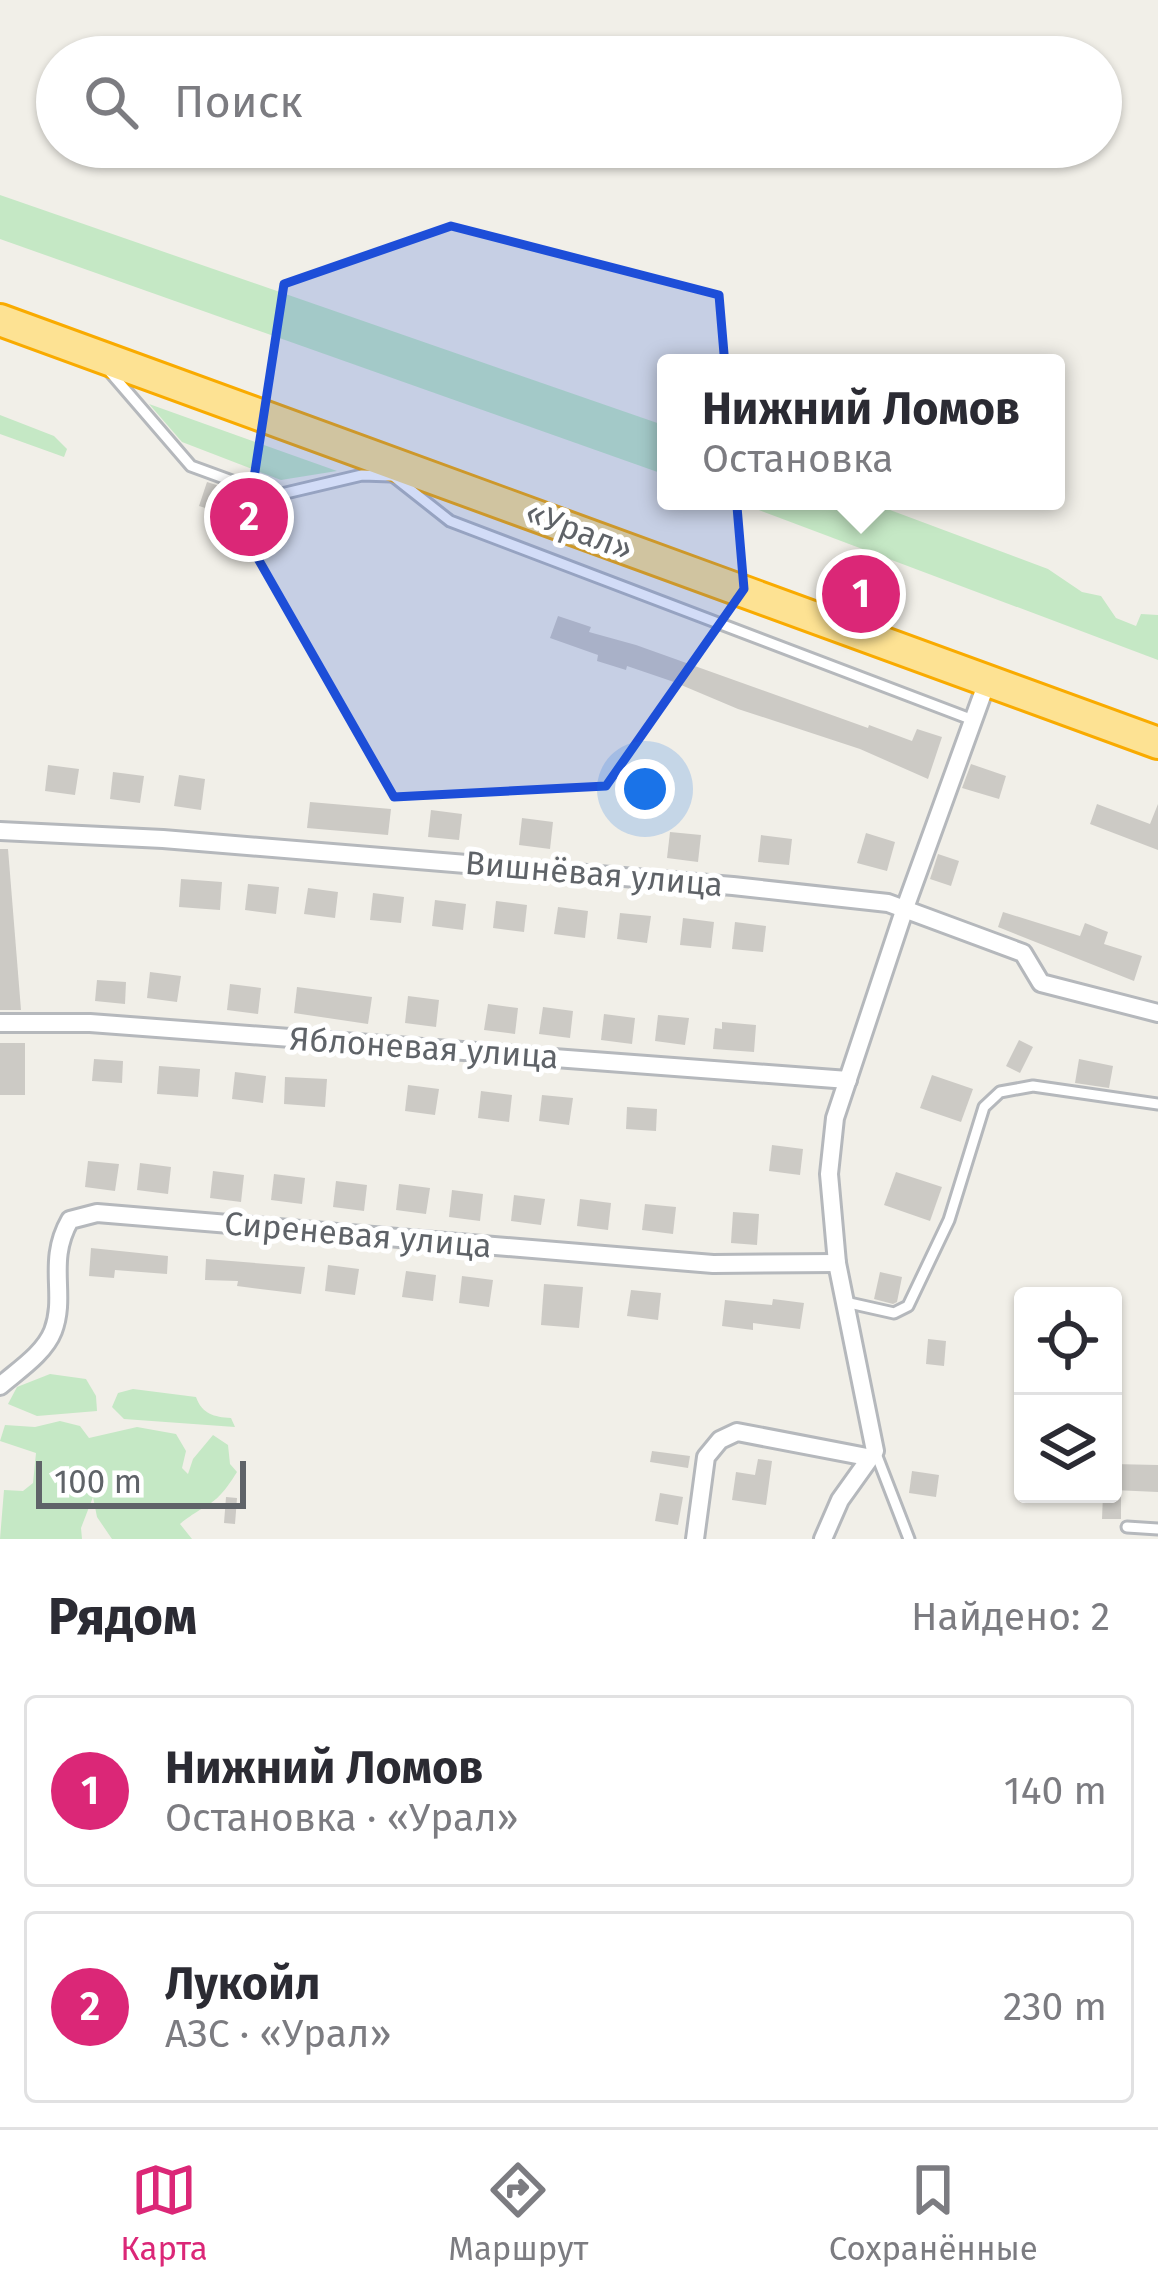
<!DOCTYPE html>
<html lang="ru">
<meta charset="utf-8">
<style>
body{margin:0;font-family:"Fira Sans",sans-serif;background:#f7f7f7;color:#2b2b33}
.controls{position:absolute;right:36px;bottom:36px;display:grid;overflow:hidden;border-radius:12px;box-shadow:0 3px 9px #0004}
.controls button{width:108px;height:108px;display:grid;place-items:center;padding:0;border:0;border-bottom:3px solid #e1e1e2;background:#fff;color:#2b2b33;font:60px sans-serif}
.scale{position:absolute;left:36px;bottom:30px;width:210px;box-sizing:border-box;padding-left:12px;border:6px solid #5f6368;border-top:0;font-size:33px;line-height:42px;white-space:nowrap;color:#5f6368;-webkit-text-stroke:9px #fff;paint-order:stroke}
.you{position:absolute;left:645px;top:789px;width:42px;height:42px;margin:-30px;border:9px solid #fff;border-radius:50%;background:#1a73e8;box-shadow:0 0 0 18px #1a73e833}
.badge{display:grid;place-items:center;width:78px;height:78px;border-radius:50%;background:#db2777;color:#fff;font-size:39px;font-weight:700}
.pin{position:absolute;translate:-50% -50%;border:6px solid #fff;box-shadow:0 3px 12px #0006}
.popup{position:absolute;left:657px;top:354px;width:408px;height:156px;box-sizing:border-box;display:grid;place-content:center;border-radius:12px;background:#fff;filter:drop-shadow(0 3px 9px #0005);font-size:39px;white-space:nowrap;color:#7c7c81}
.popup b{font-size:45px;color:#2b2b33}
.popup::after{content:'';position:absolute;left:50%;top:100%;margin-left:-24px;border:24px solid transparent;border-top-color:#fff}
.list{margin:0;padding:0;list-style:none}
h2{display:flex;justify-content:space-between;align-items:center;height:156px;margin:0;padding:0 48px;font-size:51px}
h2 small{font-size:39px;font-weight:400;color:#7c7c81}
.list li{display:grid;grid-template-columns:78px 1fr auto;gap:36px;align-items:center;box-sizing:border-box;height:192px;margin:0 24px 24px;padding:0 24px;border:3px solid #e1e1e2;border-radius:12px}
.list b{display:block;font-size:45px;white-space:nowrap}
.list p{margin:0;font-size:39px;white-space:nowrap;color:#7c7c81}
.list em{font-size:39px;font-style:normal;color:#7c7c81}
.icon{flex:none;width:66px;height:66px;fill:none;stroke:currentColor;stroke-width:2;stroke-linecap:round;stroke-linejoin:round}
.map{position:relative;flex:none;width:1158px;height:1539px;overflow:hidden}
.search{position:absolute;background:#fff;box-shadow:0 3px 9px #0004;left:36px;right:36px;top:36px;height:132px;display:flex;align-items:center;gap:30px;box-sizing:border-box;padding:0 42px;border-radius:66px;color:#7c7c81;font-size:45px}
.sheet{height:588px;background:#fff}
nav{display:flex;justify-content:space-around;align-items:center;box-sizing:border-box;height:168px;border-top:3px solid #e1e1e2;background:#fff;font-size:33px;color:#7c7c81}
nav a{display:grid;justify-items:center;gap:6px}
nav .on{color:#db2777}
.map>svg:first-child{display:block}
.green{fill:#c5e8c5}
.building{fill:#cccac5}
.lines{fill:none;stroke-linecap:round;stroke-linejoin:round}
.lane-casing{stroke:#b5b8bc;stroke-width:15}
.street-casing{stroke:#b5b8bc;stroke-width:22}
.highway-casing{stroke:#f9ab00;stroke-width:36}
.lane{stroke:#fff;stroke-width:9}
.street{stroke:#fff;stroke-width:16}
.highway{stroke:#fde293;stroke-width:30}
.marked{fill:#1d4ed8;fill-opacity:0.2;stroke:#1d4ed8;stroke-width:9;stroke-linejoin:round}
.labels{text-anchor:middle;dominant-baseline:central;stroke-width:10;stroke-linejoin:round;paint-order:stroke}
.street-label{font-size:33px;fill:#5f6368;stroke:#fff}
</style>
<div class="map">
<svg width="1158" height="1539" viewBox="0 0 1158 1539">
<rect width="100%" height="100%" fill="#f1efe8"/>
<g class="green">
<polygon points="0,195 666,426 666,475 0,239"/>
<polygon points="149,404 337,471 281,480 182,442"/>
<polygon points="0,415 54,436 67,449 64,457 0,434"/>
<polygon points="735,501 866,501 1048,569 1082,592 1101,596 1116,618 1136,626 1141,614 1158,615 1158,660"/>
<polygon points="50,1374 86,1379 96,1396 97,1411 37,1416 8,1404 17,1387"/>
<path d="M133 1389 196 1397C202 1414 214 1417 231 1418L235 1427 124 1419 112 1407 118 1393Z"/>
<path d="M60 1421 80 1426 89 1438 137 1427 176 1434 186 1451 182 1468 188 1474 193 1459 213 1435 228 1445 230 1464 237 1472C214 1509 210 1500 180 1524L192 1539H112L97 1517 93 1497 81 1528 82 1539H0L4 1490 23 1491 33 1483 36 1453 0 1441 5 1425 35 1427Z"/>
</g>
<g class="building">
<polygon points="207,482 226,488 225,492 269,504 262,526 220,507 218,512 199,506"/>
<polygon points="558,616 591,627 589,632 636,645 868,728 869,725 912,741 917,729 942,737 928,779 860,749 738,709 674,682 627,666 626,670 597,661 598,655 550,638"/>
<polygon points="971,764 1006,776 999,799 962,788"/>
<polygon points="48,765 79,769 75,795 45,791"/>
<polygon points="113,772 144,776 140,803 110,799"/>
<polygon points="179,775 205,779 201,810 174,806"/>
<polygon points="310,802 391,809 388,835 307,828"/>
<polygon points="1097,804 1150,824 1158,804 1158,850 1090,824"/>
<polygon points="431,810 462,814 459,840 428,837"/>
<polygon points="522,818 553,822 550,849 519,845"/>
<polygon points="670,832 701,835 698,862 667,858"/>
<polygon points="866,833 895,842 887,871 857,863"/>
<polygon points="761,835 792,839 789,865 758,862"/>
<polygon points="0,849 8,849 21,1010 0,1010"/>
<polygon points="938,854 959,861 951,886 930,879"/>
<polygon points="181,879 222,882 220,910 179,907"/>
<polygon points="248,884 279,887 276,914 245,910"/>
<polygon points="308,888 338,892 335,918 304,914"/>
<polygon points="373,893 404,897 401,923 370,920"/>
<polygon points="435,900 466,904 463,930 432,926"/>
<polygon points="496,901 527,905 524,932 493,928"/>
<polygon points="558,907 588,911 585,938 554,934"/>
<polygon points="1003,912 1080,936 1085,923 1108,932 1104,944 1142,956 1134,981 998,927"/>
<polygon points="620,913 651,916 647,943 617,939"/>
<polygon points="683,918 714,922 711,948 680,945"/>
<polygon points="735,922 766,926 763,952 732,949"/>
<polygon points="150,972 181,976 177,1002 147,998"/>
<polygon points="97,980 126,982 125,1004 95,1001"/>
<polygon points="230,984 261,988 258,1014 227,1010"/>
<polygon points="297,987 372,997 368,1024 294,1013"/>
<polygon points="408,996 439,1000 436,1027 405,1023"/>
<polygon points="488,1004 518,1008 515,1034 484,1030"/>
<polygon points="543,1007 573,1011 570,1038 539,1034"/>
<polygon points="604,1014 635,1018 632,1044 601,1040"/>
<polygon points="658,1015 689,1018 685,1045 655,1041"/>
<polygon points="722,1022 756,1025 754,1052 713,1049 715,1028 722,1029"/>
<polygon points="1019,1040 1033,1047 1020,1073 1006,1066"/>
<rect x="0" y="1043" width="25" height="52"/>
<polygon points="94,1059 123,1061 122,1083 92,1081"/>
<polygon points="1079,1059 1113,1066 1109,1088 1075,1083"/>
<polygon points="159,1066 200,1069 198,1097 157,1094"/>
<polygon points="235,1072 266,1076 263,1103 232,1099"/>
<polygon points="932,1075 973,1089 961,1122 920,1108"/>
<polygon points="285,1077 327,1079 325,1107 284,1104"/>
<polygon points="408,1085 439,1089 435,1115 405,1111"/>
<polygon points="481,1091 512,1095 509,1122 478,1118"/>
<polygon points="542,1095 573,1098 569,1125 539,1121"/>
<polygon points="627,1107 657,1109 656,1131 626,1129"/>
<polygon points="772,1145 803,1149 800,1175 769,1171"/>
<polygon points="88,1161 119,1164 115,1191 85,1187"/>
<polygon points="140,1163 171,1167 168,1194 137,1190"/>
<polygon points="213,1171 244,1175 241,1202 210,1198"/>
<polygon points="896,1172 942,1187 930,1221 884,1205"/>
<polygon points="274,1174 305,1178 302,1204 271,1200"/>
<polygon points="336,1181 367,1185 364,1211 333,1207"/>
<polygon points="399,1184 430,1188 426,1214 396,1210"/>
<polygon points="452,1190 483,1194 480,1221 449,1217"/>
<polygon points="514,1195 545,1199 541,1225 511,1221"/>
<polygon points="580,1199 611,1203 608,1230 577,1226"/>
<polygon points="645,1204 676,1207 673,1234 642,1230"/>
<polygon points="733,1212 759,1214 757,1245 731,1243"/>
<polygon points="91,1248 168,1256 167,1274 115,1270 114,1278 89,1276"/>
<polygon points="206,1259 305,1267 301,1294 237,1286 238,1281 205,1280"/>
<polygon points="328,1265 359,1269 355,1295 325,1291"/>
<polygon points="406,1271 436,1275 433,1301 402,1297"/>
<polygon points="880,1272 902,1277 897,1302 893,1304 874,1299"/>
<polygon points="462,1276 493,1280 489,1307 459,1303"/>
<polygon points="544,1284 583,1287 579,1328 541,1325"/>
<polygon points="631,1290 661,1293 658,1320 627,1316"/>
<polygon points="773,1299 804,1303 800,1329 753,1323 753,1330 722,1326 725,1300 772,1305"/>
<polygon points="928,1339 946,1341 944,1366 926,1364"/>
<polygon points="652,1451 690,1456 688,1468 650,1462"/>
<polygon points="758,1459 772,1461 766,1505 732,1500 736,1472 755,1475"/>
<polygon points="1113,1464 1158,1465 1158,1492 1113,1490"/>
<polygon points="912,1471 939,1475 936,1497 909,1493"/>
<polygon points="660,1493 683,1497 678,1525 655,1521"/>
<polygon points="1103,1494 1121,1494 1121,1519 1102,1519"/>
<polygon points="226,1497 237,1498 235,1524 224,1523"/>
</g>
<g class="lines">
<defs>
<g id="lane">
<polyline points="110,372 191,466 273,496 362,475 391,476"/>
<polyline points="393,476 450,521 973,720"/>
<polyline points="845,1302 894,1313 908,1306 949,1220 984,1107 1000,1092 1033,1086 1158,1104"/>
<polyline points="875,1451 909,1539"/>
<polyline points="1127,1527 1158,1529"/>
</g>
<g id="street">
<polyline points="0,831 163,839 733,886 888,903 1023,953 1041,983 1158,1013"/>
<polyline points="0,1023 90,1023 848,1080"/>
<path d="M0 1386C17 1371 44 1354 53 1331 67 1294 46 1262 70 1220L97 1213 713 1264 837 1263"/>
<polyline points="695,1539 706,1457 720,1440 737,1432 867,1457"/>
<polyline points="823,1539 840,1500 875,1451 837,1263 829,1174 835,1118 905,908 987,682"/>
</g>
<polyline id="highway" points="0,320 1158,743"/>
</defs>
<use href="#lane" class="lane-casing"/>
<use href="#street" class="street-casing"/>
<use href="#highway" class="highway-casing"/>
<use href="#lane" class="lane"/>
<use href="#street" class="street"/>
<use href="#highway" class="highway"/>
</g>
<path class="marked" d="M451 226 719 295 744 589 606 786 394 797 245 536 284 284Z"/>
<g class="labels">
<g class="street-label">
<text transform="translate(579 531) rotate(21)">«Урал»</text>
<text transform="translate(594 874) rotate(5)">Вишнёвая улица</text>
<text transform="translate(424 1048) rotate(4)">Яблоневая улица</text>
<text transform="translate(358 1235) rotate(5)">Сиреневая улица</text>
</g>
</g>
</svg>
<div class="controls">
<button><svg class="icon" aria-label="locate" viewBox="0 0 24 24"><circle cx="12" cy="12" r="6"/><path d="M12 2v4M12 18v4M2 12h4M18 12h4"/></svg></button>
<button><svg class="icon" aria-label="layers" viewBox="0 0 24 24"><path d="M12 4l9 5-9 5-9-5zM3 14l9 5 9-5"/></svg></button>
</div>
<div class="scale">100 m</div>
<div class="you"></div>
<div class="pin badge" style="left:861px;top:594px">1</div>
<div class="popup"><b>Нижний Ломов</b>Остановка</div>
<div class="pin badge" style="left:249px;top:517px">2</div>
<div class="search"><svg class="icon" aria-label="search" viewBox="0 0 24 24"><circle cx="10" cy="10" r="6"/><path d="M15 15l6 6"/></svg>Поиск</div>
</div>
<section class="sheet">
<h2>Рядом<small>Найдено: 2</small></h2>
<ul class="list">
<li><span class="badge">1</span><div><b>Нижний Ломов</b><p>Остановка · «Урал»</p></div><em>140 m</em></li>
<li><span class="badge">2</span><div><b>Лукойл</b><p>АЗС · «Урал»</p></div><em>230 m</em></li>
</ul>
</section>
<nav>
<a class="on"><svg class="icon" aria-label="map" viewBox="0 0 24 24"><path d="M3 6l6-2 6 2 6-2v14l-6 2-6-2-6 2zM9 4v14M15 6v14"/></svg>Карта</a>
<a><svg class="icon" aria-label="directions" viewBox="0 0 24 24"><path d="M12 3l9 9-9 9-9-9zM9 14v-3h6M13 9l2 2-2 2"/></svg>Маршрут</a>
<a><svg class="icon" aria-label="saved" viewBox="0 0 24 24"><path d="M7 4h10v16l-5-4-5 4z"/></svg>Сохранённые</a>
</nav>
